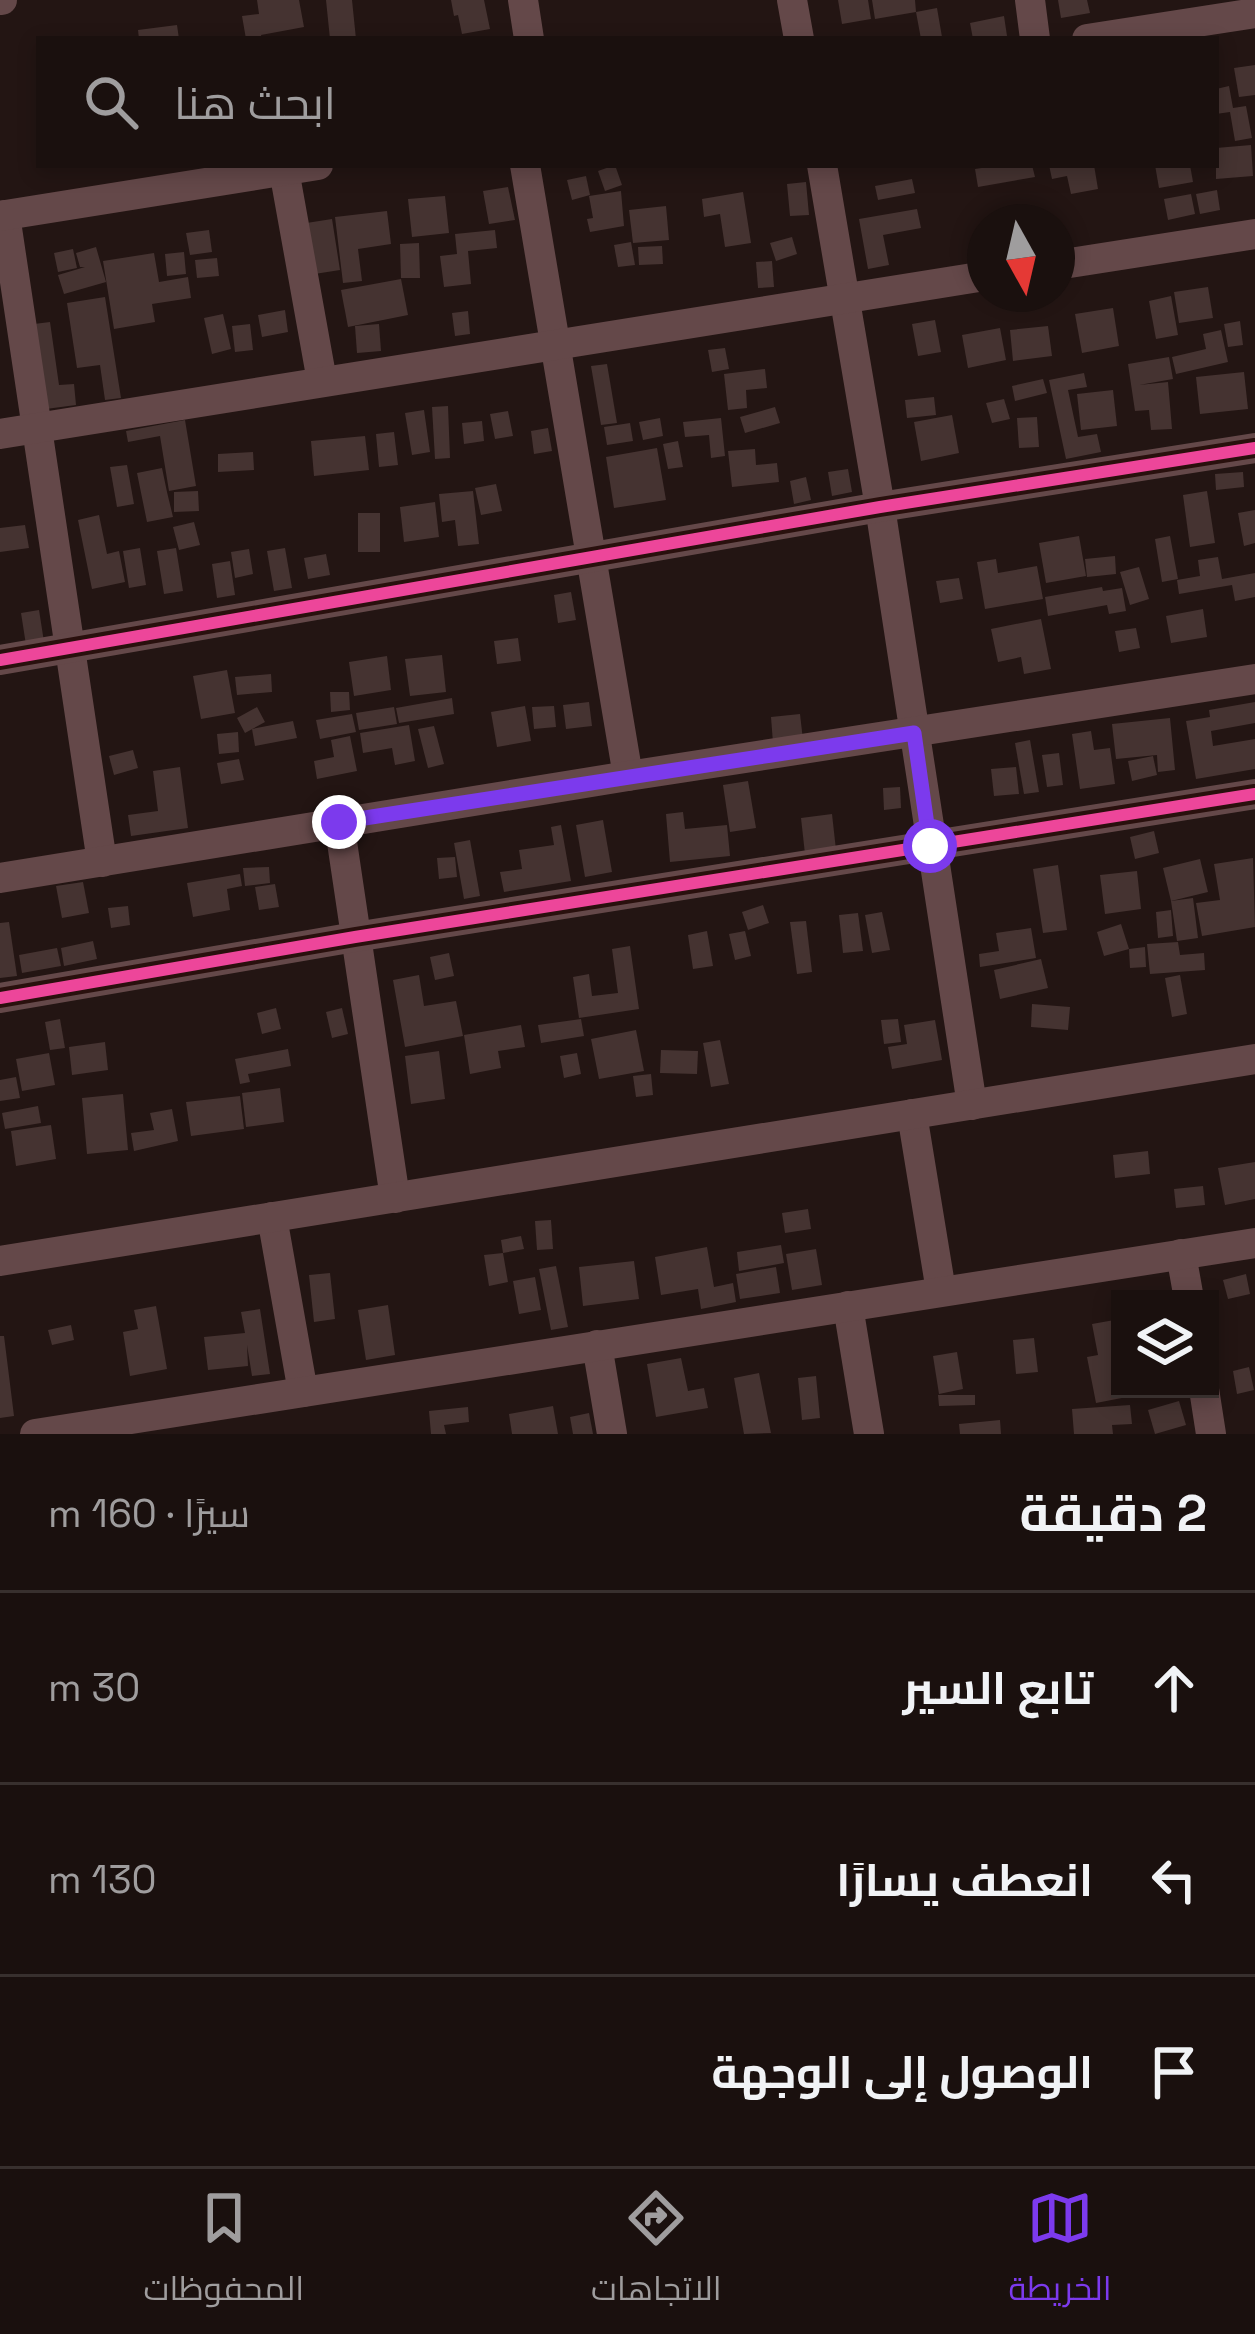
<!DOCTYPE html>
<html lang="ar">
<meta charset="utf-8">
<style>
body{margin:0;font-family:"Space Grotesk",Cairo,sans-serif;background:#231917;color:#f1f3f6;direction:rtl}
.controls{position:absolute;right:36px;bottom:36px;display:grid;overflow:hidden;border-radius:0px;box-shadow:0 6px 18px #0003}
.controls button{width:108px;height:108px;display:grid;place-items:center;padding:0;border:0;border-bottom:3px solid #38302e;background:#1a100e;color:#f1f3f6;font:60px sans-serif}
.compass{position:absolute;left:967px;top:204px;width:108px;height:108px;border-radius:50%;background:#1a100e;box-shadow:0 6px 18px #0003;rotate:172deg}
.stop{position:absolute;width:36px;height:36px;margin:-27px;border:9px solid #7c3aed;border-radius:50%;background:#fff}
.stop.end{background:#7c3aed;border-color:#fff;box-shadow:0 3px 12px #0008}
.list{margin:0;padding:0;list-style:none}
h2{display:flex;justify-content:space-between;align-items:center;height:156px;margin:0;padding:0 48px;font-size:51px}
h2 small{font-size:39px;font-weight:400;color:#9f9d9e}
.list li{display:grid;grid-template-columns:78px 1fr auto;gap:36px;align-items:center;box-sizing:border-box;height:192px;padding:0 48px;border-top:3px solid #38302e}
.list b{display:block;font-size:45px;white-space:nowrap}
.list em{font-size:39px;font-style:normal;color:#9f9d9e}
.icon{flex:none;width:66px;height:66px;fill:none;stroke:currentColor;stroke-width:2;stroke-linecap:round;stroke-linejoin:round}
.map{position:relative;flex:none;width:1255px;height:1434px;overflow:hidden;direction:ltr}
.search{position:absolute;background:#1a100e;box-shadow:0 6px 18px #0003;left:36px;right:36px;top:36px;height:132px;display:flex;align-items:center;gap:30px;box-sizing:border-box;padding:0 42px;border-radius:0px;color:#9f9d9e;font-size:45px}
.sheet{height:732px;background:#1a100e}
nav{display:flex;justify-content:space-around;align-items:center;box-sizing:border-box;height:168px;border-top:3px solid #38302e;background:#1a100e;font-size:33px;color:#9f9d9e}
nav a{display:grid;justify-items:center;gap:6px}
nav .on{color:#7c3aed}
.map>svg:first-child{display:block}
.building{fill:#453331}
.lines{fill:none;stroke-linecap:round;stroke-linejoin:round}
.minor{stroke:#644849;stroke-width:30}
.cycleway-casing{stroke:#29100d;stroke-width:20}
.cycleway{stroke:#ed469a;stroke-width:12}
.route{stroke:#7c3aed;stroke-width:15}
</style>
<div class="map">
<svg width="1255" height="1434" viewBox="0 0 1255 1434">
<rect width="100%" height="100%" fill="#231513"/>
<g class="building">
<polygon points="257,0 299,0 304,27 261,35 262,39 246,39 242,16 259,14"/>
<polygon points="326,0 352,0 356,39 330,39"/>
<polygon points="451,0 484,0 490,29 462,34 458,15 454,16"/>
<polygon points="838,0 868,0 871,19 842,24"/>
<polygon points="872,0 915,0 916,12 937,8 942,37 921,39 916,12 875,19"/>
<polygon points="1058,0 1087,0 1090,13 1061,18"/>
<polygon points="1004,16 1007,36 973,39 970,23"/>
<polygon points="177,25 179,39 139,39 138,30"/>
<polygon points="1255,65 1255,95 1239,97 1234,68"/>
<polygon points="1229,86 1233,108 1246,106 1252,138 1235,141 1230,112 1216,114 1216,89"/>
<polygon points="1251,145 1253,176 1216,179 1216,148"/>
<polygon points="615,165 622,185 605,191 598,171"/>
<polygon points="1001,165 1032,165 1035,177 978,187 975,169"/>
<polygon points="1049,165 1094,165 1098,189 1071,194 1067,176 1052,179"/>
<polygon points="1155,165 1190,165 1193,182 1159,188"/>
<polygon points="586,176 590,195 572,200 567,180"/>
<polygon points="912,179 915,193 878,200 875,186"/>
<polygon points="806,182 809,215 790,216 787,184"/>
<polygon points="508,187 515,220 489,224 483,191"/>
<polygon points="1217,190 1220,210 1200,214 1196,194"/>
<polygon points="621,191 624,226 590,232 587,219 593,218 589,196"/>
<polygon points="743,192 751,243 725,247 720,214 704,217 702,199"/>
<polygon points="1191,194 1195,214 1168,220 1164,199"/>
<polygon points="445,196 449,233 412,237 408,199"/>
<polygon points="666,206 669,240 633,243 629,210"/>
<polygon points="917,209 921,228 883,235 889,265 868,269 859,219"/>
<polygon points="387,211 391,244 358,249 362,281 343,283 335,217"/>
<polygon points="332,219 340,270 289,278 281,227"/>
<polygon points="209,230 212,252 190,255 186,233"/>
<polygon points="495,230 497,248 468,251 471,284 444,287 440,256 457,254 455,234"/>
<polygon points="792,237 797,254 776,261 770,243"/>
<polygon points="631,242 635,265 618,267 614,245"/>
<polygon points="419,243 420,278 401,278 400,244"/>
<polygon points="662,246 663,264 639,265 638,247"/>
<polygon points="96,247 106,282 64,294 58,275 85,267 80,267 76,253"/>
<polygon points="73,249 77,268 58,272 54,253"/>
<polygon points="184,252 186,274 167,276 165,254"/>
<polygon points="154,253 159,282 188,277 191,298 152,304 155,322 114,329 103,261"/>
<polygon points="217,258 219,276 197,278 195,260"/>
<polygon points="772,261 774,287 758,288 756,262"/>
<polygon points="401,279 408,315 348,327 341,290"/>
<polygon points="1208,287 1213,318 1179,323 1174,292"/>
<polygon points="1171,296 1178,335 1156,339 1149,301"/>
<polygon points="105,297 121,398 105,400 100,365 77,368 67,303"/>
<polygon points="1113,308 1119,346 1082,353 1075,314"/>
<polygon points="285,310 288,332 262,337 258,315"/>
<polygon points="468,311 470,334 455,336 452,313"/>
<polygon points="223,314 231,349 212,354 204,318"/>
<polygon points="935,320 941,352 918,356 912,324"/>
<polygon points="1240,321 1243,345 1228,347 1224,324"/>
<polygon points="50,322 59,385 74,384 76,405 46,409 34,324"/>
<polygon points="250,324 253,350 235,352 232,326"/>
<polygon points="379,324 381,351 357,353 355,326"/>
<polygon points="1048,326 1052,356 1013,361 1010,330"/>
<polygon points="1000,328 1006,360 968,368 962,335"/>
<polygon points="1221,330 1228,362 1176,374 1172,357 1206,349 1203,334"/>
<polygon points="725,348 729,369 712,372 708,350"/>
<polygon points="1169,357 1173,379 1139,385 1168,382 1172,429 1151,430 1149,410 1135,411 1128,364"/>
<polygon points="607,364 617,423 601,425 591,366"/>
<polygon points="765,369 767,388 746,390 747,408 728,410 724,374"/>
<polygon points="1244,372 1248,409 1200,414 1196,377"/>
<polygon points="1084,373 1087,387 1068,390 1078,437 1097,434 1101,452 1066,459 1049,380"/>
<polygon points="1043,379 1047,393 1015,401 1012,386"/>
<polygon points="1113,390 1117,426 1081,430 1077,394"/>
<polygon points="934,397 936,415 907,418 905,400"/>
<polygon points="1004,399 1010,419 992,423 986,403"/>
<polygon points="448,406 450,458 435,459 432,407"/>
<polygon points="775,407 780,423 745,433 740,417"/>
<polygon points="424,410 430,452 412,455 405,413"/>
<polygon points="508,411 513,436 495,439 490,414"/>
<polygon points="952,415 959,453 921,461 914,422"/>
<polygon points="1037,417 1039,447 1019,448 1017,418"/>
<polygon points="660,418 663,436 643,440 639,422"/>
<polygon points="721,418 725,456 711,458 709,435 685,437 683,422"/>
<polygon points="185,420 196,486 169,491 160,436 128,442 126,431"/>
<polygon points="482,421 484,441 464,444 462,423"/>
<polygon points="630,423 633,441 607,445 604,427"/>
<polygon points="548,428 552,451 534,454 531,431"/>
<polygon points="394,432 398,465 379,467 376,434"/>
<polygon points="365,436 369,470 314,476 311,441"/>
<polygon points="678,441 683,467 668,469 663,444"/>
<polygon points="657,448 666,500 614,508 606,457"/>
<polygon points="755,449 756,465 777,463 779,482 732,487 728,451"/>
<polygon points="253,452 254,470 218,472 218,454"/>
<polygon points="127,465 134,504 117,507 110,467"/>
<polygon points="162,468 167,492 162,493 167,492 173,517 147,522 137,473"/>
<polygon points="848,469 852,492 832,496 828,472"/>
<polygon points="1243,472 1244,487 1216,490 1215,474"/>
<polygon points="806,477 811,500 794,504 790,481"/>
<polygon points="496,484 502,511 481,515 475,488"/>
<polygon points="198,491 199,511 174,512 174,492"/>
<polygon points="473,491 479,544 458,546 455,520 442,522 439,494"/>
<polygon points="1207,491 1215,543 1190,547 1183,495"/>
<polygon points="435,502 439,537 404,542 400,507"/>
<polygon points="1255,510 1255,543 1244,546 1238,513"/>
<rect x="358" y="513" width="22" height="39"/>
<polygon points="99,515 107,554 119,551 125,582 92,589 78,520"/>
<polygon points="194,522 200,545 179,550 173,527"/>
<polygon points="25,525 29,548 0,552 0,528"/>
<polygon points="1079,536 1086,576 1046,583 1039,543"/>
<polygon points="1170,536 1178,579 1162,582 1155,539"/>
<polygon points="140,548 146,585 129,588 123,551"/>
<polygon points="176,548 183,591 164,594 157,551"/>
<polygon points="285,548 292,588 274,591 267,551"/>
<polygon points="249,549 253,574 235,578 231,552"/>
<polygon points="326,554 330,575 308,579 304,558"/>
<polygon points="1115,556 1116,574 1087,577 1085,559"/>
<polygon points="1218,557 1222,579 1255,573 1255,597 1235,601 1232,585 1179,594 1177,580 1200,576 1198,560"/>
<polygon points="996,559 998,573 1037,566 1043,599 985,609 977,562"/>
<polygon points="230,561 235,595 217,598 212,564"/>
<polygon points="1139,567 1149,599 1130,605 1120,572"/>
<polygon points="959,578 963,599 940,603 936,581"/>
<polygon points="1102,587 1103,591 1122,588 1126,611 1109,614 1107,605 1048,616 1045,597"/>
<polygon points="571,592 576,620 558,623 554,595"/>
<polygon points="1203,609 1207,637 1171,643 1166,616"/>
<polygon points="39,610 44,642 26,645 21,613"/>
<polygon points="1041,619 1051,669 1024,674 1021,657 998,662 991,629"/>
<polygon points="1136,628 1140,648 1119,652 1115,631"/>
<polygon points="518,638 521,661 497,664 494,641"/>
<polygon points="442,655 446,692 410,696 405,659"/>
<polygon points="387,656 391,690 354,696 349,662"/>
<polygon points="227,670 235,713 201,719 193,676"/>
<polygon points="271,674 272,692 237,695 235,677"/>
<polygon points="330,692 349,692 350,710 331,712"/>
<polygon points="452,698 454,714 399,723 396,708"/>
<polygon points="589,702 592,726 566,729 563,705"/>
<polygon points="1255,702 1255,723 1211,731 1213,746 1255,739 1255,769 1196,779 1186,721 1210,717 1209,710"/>
<polygon points="525,706 531,741 497,747 491,712"/>
<polygon points="554,706 556,727 534,729 532,707"/>
<polygon points="257,707 265,722 245,733 237,718"/>
<polygon points="394,707 397,724 359,730 356,713"/>
<polygon points="352,714 356,732 320,739 316,720"/>
<polygon points="800,714 803,740 773,743 771,717"/>
<polygon points="1170,718 1175,770 1158,772 1157,755 1116,759 1112,724"/>
<polygon points="293,721 297,738 255,746 252,729"/>
<polygon points="409,725 415,761 395,765 392,748 363,753 360,733"/>
<polygon points="434,726 444,764 428,768 418,729"/>
<polygon points="1091,731 1094,750 1110,748 1115,784 1080,789 1072,734"/>
<polygon points="238,732 239,752 219,754 217,734"/>
<polygon points="350,736 357,771 317,779 314,761 334,757 331,740"/>
<polygon points="1030,740 1039,792 1024,794 1015,743"/>
<polygon points="133,750 138,768 114,775 109,756"/>
<polygon points="1059,753 1063,785 1047,787 1042,755"/>
<polygon points="1153,756 1157,775 1132,781 1128,761"/>
<polygon points="239,759 244,780 221,784 217,763"/>
<polygon points="180,767 188,828 131,836 128,815 158,811 153,771"/>
<polygon points="1016,767 1019,794 994,796 991,769"/>
<polygon points="748,781 756,828 730,832 723,785"/>
<polygon points="900,787 901,808 884,810 883,788"/>
<polygon points="683,812 685,829 727,825 730,856 670,862 666,814"/>
<polygon points="832,814 836,850 805,854 801,818"/>
<polygon points="603,820 612,872 585,877 576,825"/>
<polygon points="561,825 571,881 504,892 500,872 522,869 519,850 554,845 551,827"/>
<polygon points="1154,831 1159,853 1135,859 1130,837"/>
<polygon points="470,840 480,896 464,899 454,843"/>
<polygon points="455,857 457,877 439,879 437,858"/>
<polygon points="1253,858 1255,927 1202,936 1196,903 1220,900 1214,864"/>
<polygon points="1200,859 1208,892 1171,901 1163,868"/>
<polygon points="1058,865 1067,930 1043,933 1033,869"/>
<polygon points="269,867 270,883 245,886 243,868"/>
<polygon points="1137,871 1141,909 1105,914 1100,875"/>
<polygon points="240,874 242,886 227,889 230,910 193,917 187,883"/>
<polygon points="83,882 89,913 62,918 56,886"/>
<polygon points="275,884 279,907 259,910 255,887"/>
<polygon points="1193,898 1198,938 1177,941 1171,901"/>
<polygon points="763,905 769,923 748,930 742,912"/>
<polygon points="128,906 130,925 111,928 108,908"/>
<polygon points="1171,910 1173,936 1158,938 1156,912"/>
<polygon points="882,912 890,950 872,953 865,915"/>
<polygon points="858,913 863,951 843,953 839,915"/>
<polygon points="806,921 812,972 797,974 790,922"/>
<polygon points="9,922 17,976 0,978 0,923"/>
<polygon points="1121,924 1129,949 1145,947 1146,967 1130,968 1129,949 1104,956 1097,932"/>
<polygon points="1031,928 1036,958 980,967 979,954 999,951 996,933"/>
<polygon points="707,931 713,966 693,969 688,935"/>
<polygon points="745,931 751,956 735,960 729,934"/>
<polygon points="93,941 97,959 64,966 61,948"/>
<polygon points="1178,942 1180,955 1204,953 1205,970 1150,974 1147,944"/>
<polygon points="630,946 639,1009 579,1018 573,977 589,974 592,996 618,993 612,949"/>
<polygon points="57,948 61,966 22,973 19,955"/>
<polygon points="449,953 454,976 435,980 430,957"/>
<polygon points="1041,959 1048,988 1000,999 994,970"/>
<polygon points="419,975 424,1006 456,1001 463,1036 405,1047 393,980"/>
<polygon points="1180,975 1187,1014 1172,1017 1165,978"/>
<polygon points="1032,1004 1070,1007 1068,1030 1031,1027"/>
<polygon points="276,1008 281,1029 262,1034 257,1013"/>
<polygon points="342,1008 348,1034 332,1038 326,1012"/>
<polygon points="60,1019 65,1048 50,1050 45,1022"/>
<polygon points="581,1019 584,1036 541,1043 538,1025"/>
<polygon points="898,1019 901,1042 884,1044 881,1020"/>
<polygon points="935,1020 942,1060 892,1069 888,1047 907,1044 904,1025"/>
<polygon points="521,1025 525,1047 498,1051 501,1068 470,1074 464,1035"/>
<polygon points="636,1030 644,1071 599,1079 591,1039"/>
<polygon points="720,1040 729,1084 711,1087 703,1043"/>
<polygon points="105,1042 108,1070 72,1075 69,1047"/>
<polygon points="288,1049 291,1066 248,1074 250,1082 240,1084 235,1059"/>
<polygon points="661,1050 698,1051 697,1074 660,1073"/>
<polygon points="439,1051 445,1099 411,1104 405,1056"/>
<polygon points="49,1053 55,1085 22,1091 16,1059"/>
<polygon points="577,1053 581,1074 564,1078 560,1056"/>
<polygon points="651,1074 653,1095 636,1097 633,1076"/>
<polygon points="16,1077 20,1098 0,1101 0,1080"/>
<polygon points="280,1088 284,1122 246,1127 242,1093"/>
<polygon points="123,1094 128,1150 87,1154 82,1098"/>
<polygon points="240,1096 244,1129 191,1136 186,1102"/>
<polygon points="38,1106 41,1123 5,1129 2,1113"/>
<polygon points="172,1109 178,1141 134,1151 131,1133 154,1130 150,1113"/>
<polygon points="51,1125 56,1159 16,1166 11,1131"/>
<polygon points="1148,1151 1150,1174 1115,1178 1113,1155"/>
<polygon points="1255,1162 1255,1199 1225,1205 1218,1168"/>
<polygon points="1203,1186 1205,1205 1176,1208 1174,1189"/>
<polygon points="808,1209 811,1229 785,1233 782,1213"/>
<polygon points="551,1220 553,1249 537,1250 535,1221"/>
<polygon points="521,1236 524,1249 503,1253 508,1282 489,1286 484,1255 503,1253 501,1240"/>
<polygon points="781,1245 784,1263 739,1271 737,1252"/>
<polygon points="707,1247 714,1287 733,1283 736,1302 701,1309 698,1289 661,1295 655,1257"/>
<polygon points="816,1249 822,1285 792,1290 786,1254"/>
<polygon points="634,1261 639,1299 583,1306 579,1267"/>
<polygon points="556,1266 568,1327 551,1330 539,1269"/>
<polygon points="776,1267 780,1293 740,1299 736,1274"/>
<polygon points="330,1273 335,1319 314,1322 309,1275"/>
<polygon points="1246,1274 1250,1294 1228,1299 1223,1280"/>
<polygon points="535,1277 541,1310 519,1314 513,1281"/>
<polygon points="388,1305 395,1355 366,1360 358,1310"/>
<polygon points="156,1306 167,1369 130,1376 123,1332 138,1329 134,1310"/>
<polygon points="260,1309 270,1374 252,1376 247,1345 248,1366 208,1370 204,1337 245,1333 241,1312"/>
<polygon points="1120,1319 1120,1389 1158,1389 1158,1391 1096,1403 1087,1357 1098,1355 1092,1324"/>
<polygon points="71,1325 74,1340 52,1345 48,1330"/>
<polygon points="0,1336 4,1336 14,1416 0,1418"/>
<polygon points="1034,1338 1038,1372 1016,1374 1013,1340"/>
<polygon points="957,1352 963,1389 939,1394 933,1356"/>
<polygon points="681,1358 688,1391 704,1388 708,1408 656,1417 647,1364"/>
<polygon points="1249,1367 1254,1390 1237,1394 1233,1371"/>
<polygon points="759,1373 771,1433 744,1434 734,1378"/>
<polygon points="816,1376 820,1418 802,1420 798,1378"/>
<polygon points="938,1395 975,1395 975,1405 939,1406"/>
<polygon points="1179,1401 1186,1425 1155,1434 1148,1410"/>
<polygon points="1130,1405 1132,1424 1112,1425 1113,1434 1074,1434 1072,1409"/>
<polygon points="553,1406 558,1434 512,1434 509,1414"/>
<polygon points="468,1407 469,1422 444,1425 446,1434 431,1434 429,1411"/>
<polygon points="589,1413 593,1434 573,1434 570,1417"/>
<polygon points="1000,1420 1001,1434 960,1434 959,1424"/>
</g>
<g class="lines">
<g class="minor">
<polyline points="0,0 2,0"/>
<polyline points="523,0 529,39"/>
<polyline points="792,0 799,39"/>
<polyline points="1030,0 1035,39"/>
<polyline points="1087,39 1255,13"/>
<polyline points="525,165 628,776"/>
<polyline points="822,165 880,507 972,1105"/>
<polyline points="284,170 322,381"/>
<polyline points="5,215 102,862"/>
<polyline points="0,216 318,165"/>
<polyline points="1057,265 1255,234"/>
<polyline points="0,434 985,276"/>
<polyline points="0,660 880,507 1255,448"/>
<polyline points="339,822 395,1198"/>
<polyline points="0,878 628,776 1255,679"/>
<polyline points="0,998 355,937 1255,794"/>
<polyline points="912,1114 941,1291"/>
<polyline points="272,1217 303,1392"/>
<polyline points="1181,1254 1189,1299"/>
<polyline points="0,1261 1255,1059"/>
<polyline points="848,1306 869,1434"/>
<polyline points="597,1345 612,1434"/>
<polyline points="1204,1389 1211,1434"/>
<polyline points="35,1434 1255,1243"/>
</g>
<defs>
<g id="cycleway">
<polyline points="0,660 880,507 1255,448"/>
<polyline points="0,998 355,937 1255,794"/>
</g>
</defs>
<use href="#cycleway" class="cycleway-casing"/>
<use href="#cycleway" class="cycleway"/>
</g>
<g class="lines">
<polyline class="route" points="339,822 914,733 930,846"/>
</g>
</svg>
<div class="controls">
<button><svg class="icon" aria-label="layers" viewBox="0 0 24 24"><path d="M12 4l9 5-9 5-9-5zM3 14l9 5 9-5"/></svg></button>
</div>
<svg class="compass" viewBox="-18 -18 36 36"><path d="M0-13l5 13h-10z" fill="#e53935"/><path d="M0 13l5-13h-10z" fill="#9f9d9e"/></svg>
<div class="stop" style="left:930px;top:846px"></div>
<div class="stop end" style="left:339px;top:822px"></div>
<div class="search"><svg class="icon" aria-label="search" viewBox="0 0 24 24"><circle cx="10" cy="10" r="6"/><path d="M15 15l6 6"/></svg>ابحث هنا</div>
</div>
<section class="sheet">
<h2>2 دقيقة<small>سيرًا · 160 m</small></h2>
<ul class="list">
<li><svg class="icon" aria-label="ahead" viewBox="0 0 24 24"><path d="M12 20V5M6 11l6-6 6 6"/></svg><div><b>تابع السير</b></div><em>30 m</em></li>
<li><svg class="icon" aria-label="left" viewBox="0 0 24 24"><path d="M17 20v-9H6M10 6l-5 5 5 5"/></svg><div><b>انعطف يسارًا</b></div><em>130 m</em></li>
<li><svg class="icon" aria-label="arrive" viewBox="0 0 24 24"><path d="M6 21V4h12l-3 4 3 4H6"/></svg><div><b>الوصول إلى الوجهة</b></div></li>
</ul>
</section>
<nav>
<a class="on"><svg class="icon" aria-label="map" viewBox="0 0 24 24"><path d="M3 6l6-2 6 2 6-2v14l-6 2-6-2-6 2zM9 4v14M15 6v14"/></svg>الخريطة</a>
<a><svg class="icon" aria-label="directions" viewBox="0 0 24 24"><path d="M12 3l9 9-9 9-9-9zM9 14v-3h6M13 9l2 2-2 2"/></svg>الاتجاهات</a>
<a><svg class="icon" aria-label="saved" viewBox="0 0 24 24"><path d="M7 4h10v16l-5-4-5 4z"/></svg>المحفوظات</a>
</nav>
